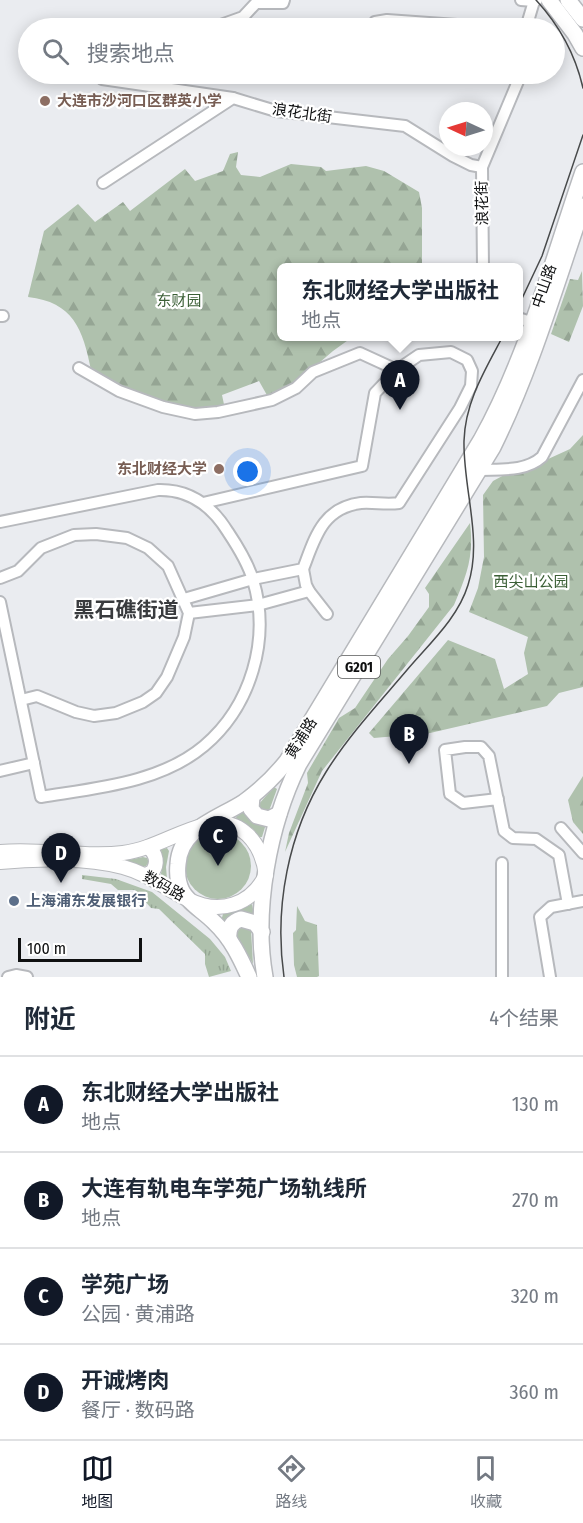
<!DOCTYPE html>
<html lang="zh">
<meta charset="utf-8">
<style>
body{margin:0;font-family:"Fira Sans Condensed","Noto Sans SC",sans-serif;background:#f2f2f3;color:#1f2937}
.compass{position:absolute;left:439px;top:102px;width:54px;height:54px;border-radius:50%;background:#fff;box-shadow:0 3px 15px #0003;rotate:274deg}
.scale{position:absolute;left:18px;bottom:15px;width:124px;box-sizing:border-box;padding-left:6px;border:3px solid #0f1011;border-top:0;font-size:16px;line-height:21px;white-space:nowrap;color:#0f1011;-webkit-text-stroke:4px #fff;paint-order:stroke}
.you{position:absolute;left:248px;top:472px;width:21px;height:21px;margin:-15px;border:4px solid #fff;border-radius:50%;background:#1a73e8;box-shadow:0 0 0 9px #1a73e833}
.badge{display:grid;place-items:center;width:39px;height:39px;border-radius:50%;background:#111827;color:#fff;font-size:20px;font-weight:700}
.pin{position:absolute;translate:-50% -50px;filter:drop-shadow(0 2px 3px #0008)}
.pin::after{content:'';position:absolute;top:32px;width:21px;height:18px;background:inherit;clip-path:polygon(0 0,100% 0,50% 100%)}
.popup{position:absolute;left:277px;top:263px;width:246px;height:78px;box-sizing:border-box;display:grid;place-content:center;border-radius:9px;background:#fff;filter:drop-shadow(0 2px 4px #0005);font-size:20px;white-space:nowrap;color:#747a83}
.popup b{font-size:22px;color:#1f2937}
.popup::after{content:'';position:absolute;left:50%;top:100%;margin-left:-12px;border:12px solid transparent;border-top-color:#fff}
.list{margin:0;padding:0;list-style:none}
h2{display:flex;justify-content:space-between;align-items:center;height:78px;margin:0;padding:0 24px;font-size:26px}
h2 small{font-size:20px;font-weight:400;color:#747a83}
.list li{display:grid;grid-template-columns:39px 1fr auto;gap:18px;align-items:center;box-sizing:border-box;height:96px;padding:0 24px;border-top:2px solid #e0e1e3}
.list b{display:block;font-size:22px;white-space:nowrap}
.list p{margin:0;font-size:20px;white-space:nowrap;color:#747a83}
.list em{font-size:20px;font-style:normal;color:#747a83}
.icon{flex:none;width:33px;height:33px;fill:none;stroke:currentColor;stroke-width:2;stroke-linecap:round;stroke-linejoin:round}
.map{position:relative;flex:none;width:583px;height:977px;overflow:hidden}
.search{position:absolute;background:#fff;box-shadow:0 3px 15px #0003;left:18px;right:18px;top:18px;height:66px;display:flex;align-items:center;gap:15px;box-sizing:border-box;padding:0 21px;border-radius:33px;color:#747a83;font-size:22px}
.sheet{height:462px;background:#fff}
nav{display:flex;justify-content:space-around;align-items:center;box-sizing:border-box;height:84px;border-top:2px solid #e0e1e3;background:#fff;font-size:16px;color:#747a83}
nav a{display:grid;justify-items:center;gap:3px}
nav .on{color:#111827}
.map>svg:first-child{display:block}
.grass{fill:url(#grass-tufts)}
.forest{fill:url(#forest-firs)}
.green{fill:#afc1ad}
.lines{fill:none;stroke-linecap:round;stroke-linejoin:round}
.minor-casing{stroke:#b7b9bd;stroke-width:14}
.major-casing{stroke:#b7b9bd;stroke-width:16}
.highway-casing{stroke:#b7b9bd;stroke-width:18}
.minor{stroke:#fff;stroke-width:10}
.major{stroke:#fff;stroke-width:14}
.highway{stroke:#fff;stroke-width:15}
.tram{stroke:#484a4b;stroke-width:1.5}
.education-dot{fill:#8d6e63;stroke:#fff;stroke-width:2}
.service-dot{fill:#5c6f8a;stroke:#fff;stroke-width:2}
.labels{text-anchor:middle;dominant-baseline:central;stroke-width:4.5;stroke-linejoin:round;paint-order:stroke}
.shield{fill:#fff;stroke:#575858;stroke-width:1.5}
.shield-label{font-size:14px;font-weight:bold;fill:#0f1011}
.education-label{font-size:15px;font-weight:bold;fill:#785e54;stroke:#fff;text-anchor:start}
.street-label{font-size:15px;fill:#0f1011;stroke:#fff}
.park-label{font-size:15px;fill:#3b5f36;stroke:#fff}
.service-label{font-size:15px;font-weight:bold;fill:#4e5e75;stroke:#fff;text-anchor:start}
.district-label{font-size:21px;font-weight:bold;fill:#393b3e;stroke:#fff}
</style>
<div class="map">
<svg width="583" height="977" viewBox="0 0 583 977">
<defs>
<pattern id="grass-tufts" width="24" height="20" patternUnits="userSpaceOnUse" patternTransform="scale(1.5)"><rect width="24" height="20" fill="#afc1ad"/><path d="M3 7l-1-3M5 7V3M7 7l1-3M15 17l-1-3M17 17v-4M19 17l1-3" fill="none" stroke="#95a594"/></pattern>
<pattern id="forest-firs" width="22" height="20" patternUnits="userSpaceOnUse" patternTransform="scale(1.5)"><rect width="22" height="20" fill="#afc1ad"/><path d="M5 1l3.5 6h-7zM16 11l3.5 6h-7z" fill="#95a594"/></pattern>
</defs>
<rect width="100%" height="100%" fill="#eaecf0"/>
<polygon class="grass" points="82,875 116,879 152,892 210,939 225,957 231,971 209,977 205,964 205,954 159,909 151,908 135,890 118,890 111,884 82,879"/>
<g class="forest">
<path d="M238 152 236 167 241 175 260 177 291 164 321 167 326 171 366 166 384 171 419 192 422 208V267L282 268V336L351 338 333 351 292 386 268 397 259 381 222 395 225 409C171 412 138 394 91 370 83 329 73 302 28 297L44 231 78 204 95 222 123 202 130 211 185 169 195 181 223 171 230 154Z"/>
<polygon points="582,271 583,306 569,342 551,334 570,279 578,280"/>
<polygon points="583,435 583,687 559,693 547,706 430,733 374,738 369,733 448,640 495,659 504,689 528,674 524,653 528,637 469,612 478,588 484,557 483,495 493,481 506,474 524,470 570,449"/>
<path d="M470 523C474 557 467 574 454 605L322 771 285 852 289 833 308 783 307 773 339 718 355 708 388 659 408 636 429 607V594L425 588Z"/>
<polygon points="583,776 583,834 573,822 568,800"/>
<polygon points="297,906 305,921 317,925 319,976 317,977 297,977 294,965 293,933 296,930"/>
</g>
<g class="green">
<polygon points="274,787 277,789 269,811 262,812 257,806"/>
<polygon points="244,811 266,824 262,837 259,837 253,829 237,820 236,817"/>
<circle cx="218" cy="866" r="33"/>
<polygon points="167,848 169,851 166,867 167,879 164,881 160,879 162,868 161,849"/>
<polygon points="143,857 147,858 149,862 146,866 142,867 128,863 128,860"/>
<polygon points="252,904 254,914 226,926 221,921 223,914 238,911"/>
<polygon points="241,927 251,930 253,964 236,934"/>
</g>
<g class="lines">
<defs>
<g id="minor">
<polyline points="521,0 534,1"/>
<polyline points="102,28 102,26 215,27 243,17 256,3 283,3 284,0"/>
<polyline points="373,28 375,22 387,20 499,28"/>
<polyline points="526,28 534,1 537,0"/>
<polyline points="102,74 102,79 233,98"/>
<polyline points="103,183 233,98 276,111 405,126 453,156 471,165 482,167"/>
<polyline points="483,268 482,167 521,74"/>
<polyline points="0,316 3,316"/>
<polyline points="518,318 531,322"/>
<polyline points="79,368 119,391 163,407 195,414 218,412 272,400 296,388 313,372 360,353 397,370"/>
<path d="M479 470C501 469 525 472 542 457L583 380"/>
<path d="M0 522 158 490C190 489 212 506 228 532 238 547 248 563 253 580 271 639 251 706 204 746 160 783 96 788 41 797L0 602"/>
<polyline points="303,569 306,585 309,591"/>
<polyline points="0,578 18,571 41,548 74,535 96,534 127,538 148,548 168,566 189,613 184,637 167,677 156,693 143,702 116,713 94,716 76,712 37,696 21,700"/>
<path d="M184 599 253 579 303 569C315 538 322 508 361 503 374 502 386 505 399 503L460 408 471 386 472 371 467 360 451 352 419 355 397 370 375 393 362 466 203 503"/>
<polyline points="189,613 258,605 309,591 327,614"/>
<polyline points="0,771 34,763"/>
<polyline points="498,799 463,803 450,794 445,750 465,747 481,747 489,756 504,831 513,838 536,839 559,855 568,904"/>
<polyline points="561,828 583,853"/>
<polyline points="502,863 502,977"/>
<polyline points="8,977 16,975 27,977"/>
<polyline points="550,977 540,917 551,907 583,901"/>
</g>
<g id="major">
<path d="M0 852C41 848 82 858 123 853 153 849 177 832 205 825 241 815 262 844 266 875 251 905 220 915 189 900 166 889 149 874 123 867 87 858 38 858 0 862"/>
<path d="M146 875 152 872C158 864 157 854 148 847"/>
</g>
<g id="highway">
<polyline points="549,0 575,34 583,48"/>
<polyline points="568,0 583,19"/>
<polyline points="252,796 251,809 257,816 269,819 279,814"/>
<path d="M229 939C228 929 231 922 241 919L255 923 262 932"/>
<path d="M249 977C240 957 231 938 215 923 205 912 189 904 182 891 178 883 177 873 178 864 180 828 218 819 244 802 261 790 274 777 287 761L481 440C527 357 552 262 583 172"/>
<path d="M265 977C253 910 269 825 299 764L493 447C531 370 555 287 583 206"/>
</g>
</defs>
<use href="#minor" class="minor-casing"/>
<use href="#major" class="major-casing"/>
<use href="#highway" class="highway-casing"/>
<use href="#minor" class="minor"/>
<use href="#major" class="major"/>
<use href="#highway" class="highway"/>
<g class="tram">
<path d="M536 0C560 26 575 53 583 88"/>
<polyline points="518,307 542,256 583,135"/>
<path d="M284 977C274 907 288 833 326 772 349 735 379 703 407 670 429 644 458 618 468 585 483 539 463 489 464 441 465 402 485 370 503 336"/>
</g>
</g>
<g class="education-dot">
<circle cx="45" cy="101" r="6"/>
<circle cx="219" cy="469" r="6"/>
</g>
<circle class="service-dot" cx="14" cy="901" r="6"/>
<g class="labels">
<rect class="shield" x="338" y="656" width="42" height="22" rx="4.5"/>
<g class="shield-label">
<text x="359" y="667">G201</text>
</g>
<g class="education-label">
<text x="57" y="101">大连市沙河口区群英小学</text>
<text x="207" y="469" text-anchor="end">东北财经大学</text>
</g>
<g class="street-label">
<text transform="translate(302 113) rotate(8)">浪花北街</text>
<text transform="translate(482 203) rotate(-91)">浪花街</text>
<text transform="translate(544 286) rotate(-71)">中山路</text>
<text transform="translate(301 738) rotate(-58)">黄浦路</text>
<text transform="translate(164 886) rotate(29)">数码路</text>
</g>
<g class="park-label">
<text x="179" y="301">东财园</text>
<text x="531" y="582">西尖山公园</text>
</g>
<g class="service-label">
<text x="26" y="901">上海浦东发展银行</text>
</g>
<g class="district-label">
<text x="126" y="610">黑石礁街道</text>
</g>
</g>
</svg>
<svg class="compass" viewBox="-18 -18 36 36"><path d="M0-13l5 13h-10z" fill="#e53935"/><path d="M0 13l5-13h-10z" fill="#747a83"/></svg>
<div class="scale">100 m</div>
<div class="you"></div>
<div class="pin badge" style="left:400px;top:410px">A</div>
<div class="popup"><b>东北财经大学出版社</b>地点</div>
<div class="pin badge" style="left:409px;top:764px">B</div>
<div class="pin badge" style="left:218px;top:866px">C</div>
<div class="pin badge" style="left:61px;top:883px">D</div>
<div class="search"><svg class="icon" aria-label="search" viewBox="0 0 24 24"><circle cx="10" cy="10" r="6"/><path d="M15 15l6 6"/></svg>搜索地点</div>
</div>
<section class="sheet">
<h2>附近<small>4个结果</small></h2>
<ul class="list">
<li><span class="badge">A</span><div><b>东北财经大学出版社</b><p>地点</p></div><em>130 m</em></li>
<li><span class="badge">B</span><div><b>大连有轨电车学苑广场轨线所</b><p>地点</p></div><em>270 m</em></li>
<li><span class="badge">C</span><div><b>学苑广场</b><p>公园 · 黄浦路</p></div><em>320 m</em></li>
<li><span class="badge">D</span><div><b>开诚烤肉</b><p>餐厅 · 数码路</p></div><em>360 m</em></li>
</ul>
</section>
<nav>
<a class="on"><svg class="icon" aria-label="map" viewBox="0 0 24 24"><path d="M3 6l6-2 6 2 6-2v14l-6 2-6-2-6 2zM9 4v14M15 6v14"/></svg>地图</a>
<a><svg class="icon" aria-label="directions" viewBox="0 0 24 24"><path d="M12 3l9 9-9 9-9-9zM9 14v-3h6M13 9l2 2-2 2"/></svg>路线</a>
<a><svg class="icon" aria-label="saved" viewBox="0 0 24 24"><path d="M7 4h10v16l-5-4-5 4z"/></svg>收藏</a>
</nav>
